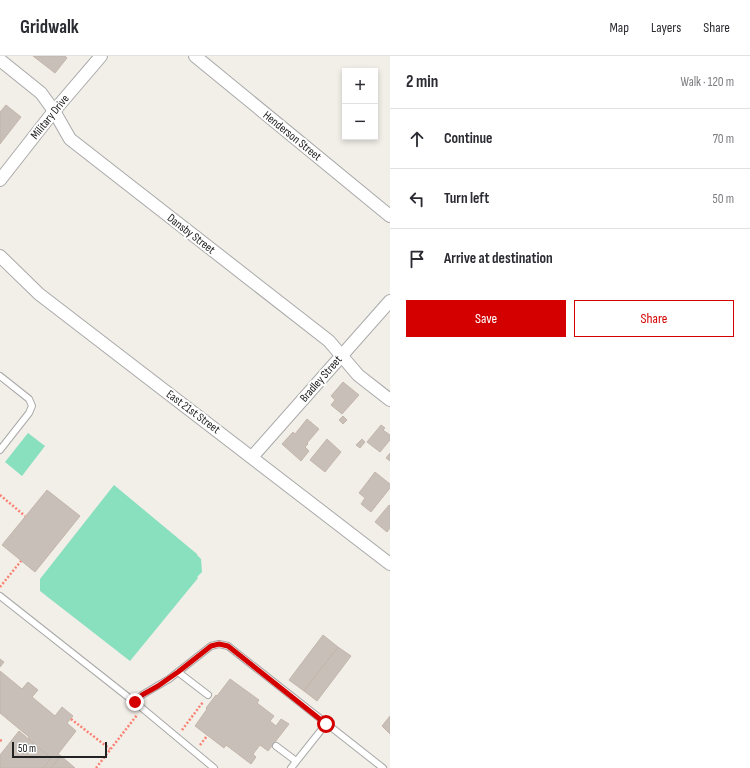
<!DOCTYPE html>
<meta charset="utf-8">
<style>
body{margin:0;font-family:"Sofia Sans Condensed",sans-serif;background:#f2f2f3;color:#2b2b33}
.controls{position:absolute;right:12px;top:12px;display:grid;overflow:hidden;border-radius:0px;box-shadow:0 2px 6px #0003}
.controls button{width:36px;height:36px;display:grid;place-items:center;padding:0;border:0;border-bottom:1px solid #e1e1e2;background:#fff;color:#2b2b33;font:20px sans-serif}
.scale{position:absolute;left:12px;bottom:10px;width:95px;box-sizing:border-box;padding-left:4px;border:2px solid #222;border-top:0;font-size:11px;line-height:14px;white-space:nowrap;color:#222;-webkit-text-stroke:3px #fff;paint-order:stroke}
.stop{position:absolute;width:12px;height:12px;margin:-9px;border:3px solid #d40000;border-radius:50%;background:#fff}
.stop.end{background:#d40000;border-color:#fff;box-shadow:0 1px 4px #0008}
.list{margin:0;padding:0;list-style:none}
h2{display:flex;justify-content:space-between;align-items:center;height:52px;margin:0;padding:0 16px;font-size:17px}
h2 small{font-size:13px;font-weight:400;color:#7c7c81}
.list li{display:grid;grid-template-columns:26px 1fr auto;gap:12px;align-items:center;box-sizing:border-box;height:60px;padding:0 16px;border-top:1px solid #e1e1e2}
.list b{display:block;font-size:15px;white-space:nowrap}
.list em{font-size:13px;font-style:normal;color:#7c7c81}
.actions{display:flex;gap:8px;padding:12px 16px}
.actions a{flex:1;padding:9px 0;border:1px solid #d40000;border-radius:0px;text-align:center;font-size:14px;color:#d40000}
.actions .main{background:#d40000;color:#fff}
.icon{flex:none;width:22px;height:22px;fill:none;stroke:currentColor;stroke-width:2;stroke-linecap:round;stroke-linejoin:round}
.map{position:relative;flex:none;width:390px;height:712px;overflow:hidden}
header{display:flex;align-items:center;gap:24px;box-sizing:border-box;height:56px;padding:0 20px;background:#fff;border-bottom:1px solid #e1e1e2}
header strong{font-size:19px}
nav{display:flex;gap:22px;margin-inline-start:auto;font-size:14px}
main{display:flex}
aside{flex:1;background:#fff}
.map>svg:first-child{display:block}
.pitch{fill:#88e0be}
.building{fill:#c7bfb8;stroke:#c4b6ab}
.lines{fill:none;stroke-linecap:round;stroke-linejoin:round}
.lane-casing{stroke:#a9a9a9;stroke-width:8}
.street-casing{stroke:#a9a9a9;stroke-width:14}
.path{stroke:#fa8072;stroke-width:2.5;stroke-dasharray:2 2;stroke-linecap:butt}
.lane{stroke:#fff;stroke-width:6}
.street{stroke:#fff;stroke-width:12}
.route{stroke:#d40000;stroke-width:5}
.labels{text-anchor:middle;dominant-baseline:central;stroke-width:4;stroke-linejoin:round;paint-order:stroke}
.street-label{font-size:12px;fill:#222;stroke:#fff}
</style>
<header>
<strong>Gridwalk</strong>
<nav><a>Map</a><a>Layers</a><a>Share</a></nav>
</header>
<main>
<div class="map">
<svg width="390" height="712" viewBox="0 0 390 712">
<rect width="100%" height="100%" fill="#f2efe9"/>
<g class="pitch">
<polygon points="28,377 45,390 22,420 5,406"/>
<polygon points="114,429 197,498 197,499 201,503 202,516 197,521 198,522 130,605 40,535 40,523"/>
</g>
<g class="building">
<polygon points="33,0 65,0 67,2 55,17"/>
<polygon points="6,49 21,61 0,88 0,56"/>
<polygon points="343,326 359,339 342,358 331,349 335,344 331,340"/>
<polygon points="343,360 347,364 343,368 339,364"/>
<polygon points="307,363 319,373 307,387 308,388 305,391 309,395 301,405 282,388 293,376 295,378"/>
<polygon points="381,369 385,372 383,374 390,379 390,384 380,396 367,386"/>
<polygon points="327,383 341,396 325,416 310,404"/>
<polygon points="362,383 365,386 360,392 356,389"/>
<polygon points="390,397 390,405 386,402"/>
<polygon points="375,416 390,428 390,432 371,456 361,448 365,442 359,437"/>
<polygon points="47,434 80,460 35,516 2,489"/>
<polygon points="389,449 390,450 390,472 387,476 375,466"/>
<polygon points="323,579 338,591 304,635 289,624"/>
<polygon points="338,591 351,600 317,645 304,635"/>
<polygon points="0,603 4,606 0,611"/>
<polygon points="0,615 22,633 28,626 38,634 32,641 55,660 62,651 73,660 67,667 76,675 58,698 61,700 51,712 43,712 51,702 28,683 29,681 0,657"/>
<polygon points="230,623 259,644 257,647 274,660 270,665 276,670 281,663 289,668 268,695 260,689 253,698 256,701 251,708 226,689 224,692 195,670 207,653 206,652 216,639 217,640"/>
<polygon points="390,660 390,678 382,670"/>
<polygon points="19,675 51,702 43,712 0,712 0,699"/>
<polygon points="61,700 75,712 51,712"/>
</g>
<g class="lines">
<defs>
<g id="lane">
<polyline points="0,320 29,343 32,350 29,357 0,394"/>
<polyline points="0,540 142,652 214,712"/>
<polyline points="178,616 208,639"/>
<polyline points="135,646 142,639 169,623 211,590 219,588 228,590 383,712"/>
<polyline points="276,690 296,705"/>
<polyline points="291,712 326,668"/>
</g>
<g id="street">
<polyline points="195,0 390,160"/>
<polyline points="0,4 41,37 54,55 70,83 329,285 358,319 390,344"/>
<polyline points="0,124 54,55 101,0"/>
<polyline points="0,200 39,238 390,508"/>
<polyline points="252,401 390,245"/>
</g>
</defs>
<use href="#lane" class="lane-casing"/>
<use href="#street" class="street-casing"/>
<g class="path">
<polyline points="0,439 25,460"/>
<polyline points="0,531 21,505"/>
<polyline points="71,663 110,693"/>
<polyline points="182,674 203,646"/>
<polyline points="0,684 2,685"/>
<polyline points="200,689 207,680"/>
<polyline points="96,712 137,659"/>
</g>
<use href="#lane" class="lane"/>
<use href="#street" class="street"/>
</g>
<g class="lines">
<polyline class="route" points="135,646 142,639 158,630 178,616 211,590 219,588 228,590 326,668"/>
</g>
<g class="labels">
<g class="street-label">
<text transform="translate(50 61) rotate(-51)">Military Drive</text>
<text transform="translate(292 80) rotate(39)">Henderson Street</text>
<text transform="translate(191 178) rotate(38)">Dansby Street</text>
<text transform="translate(321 323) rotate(-49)">Bradley Street</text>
<text transform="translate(193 356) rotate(37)">East 21st Street</text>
</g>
</g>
</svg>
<div class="controls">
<button>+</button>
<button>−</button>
</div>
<div class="scale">50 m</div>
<div class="stop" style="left:326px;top:668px"></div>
<div class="stop end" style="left:135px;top:646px"></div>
</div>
<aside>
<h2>2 min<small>Walk · 120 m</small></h2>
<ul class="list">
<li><svg class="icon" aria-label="ahead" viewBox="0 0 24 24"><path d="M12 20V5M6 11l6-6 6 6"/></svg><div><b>Continue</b></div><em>70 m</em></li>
<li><svg class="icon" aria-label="left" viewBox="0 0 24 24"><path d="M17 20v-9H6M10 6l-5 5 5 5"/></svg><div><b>Turn left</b></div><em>50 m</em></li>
<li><svg class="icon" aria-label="arrive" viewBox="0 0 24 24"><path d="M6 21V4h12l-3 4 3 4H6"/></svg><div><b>Arrive at destination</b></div></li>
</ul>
<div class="actions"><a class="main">Save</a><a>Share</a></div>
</aside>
</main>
